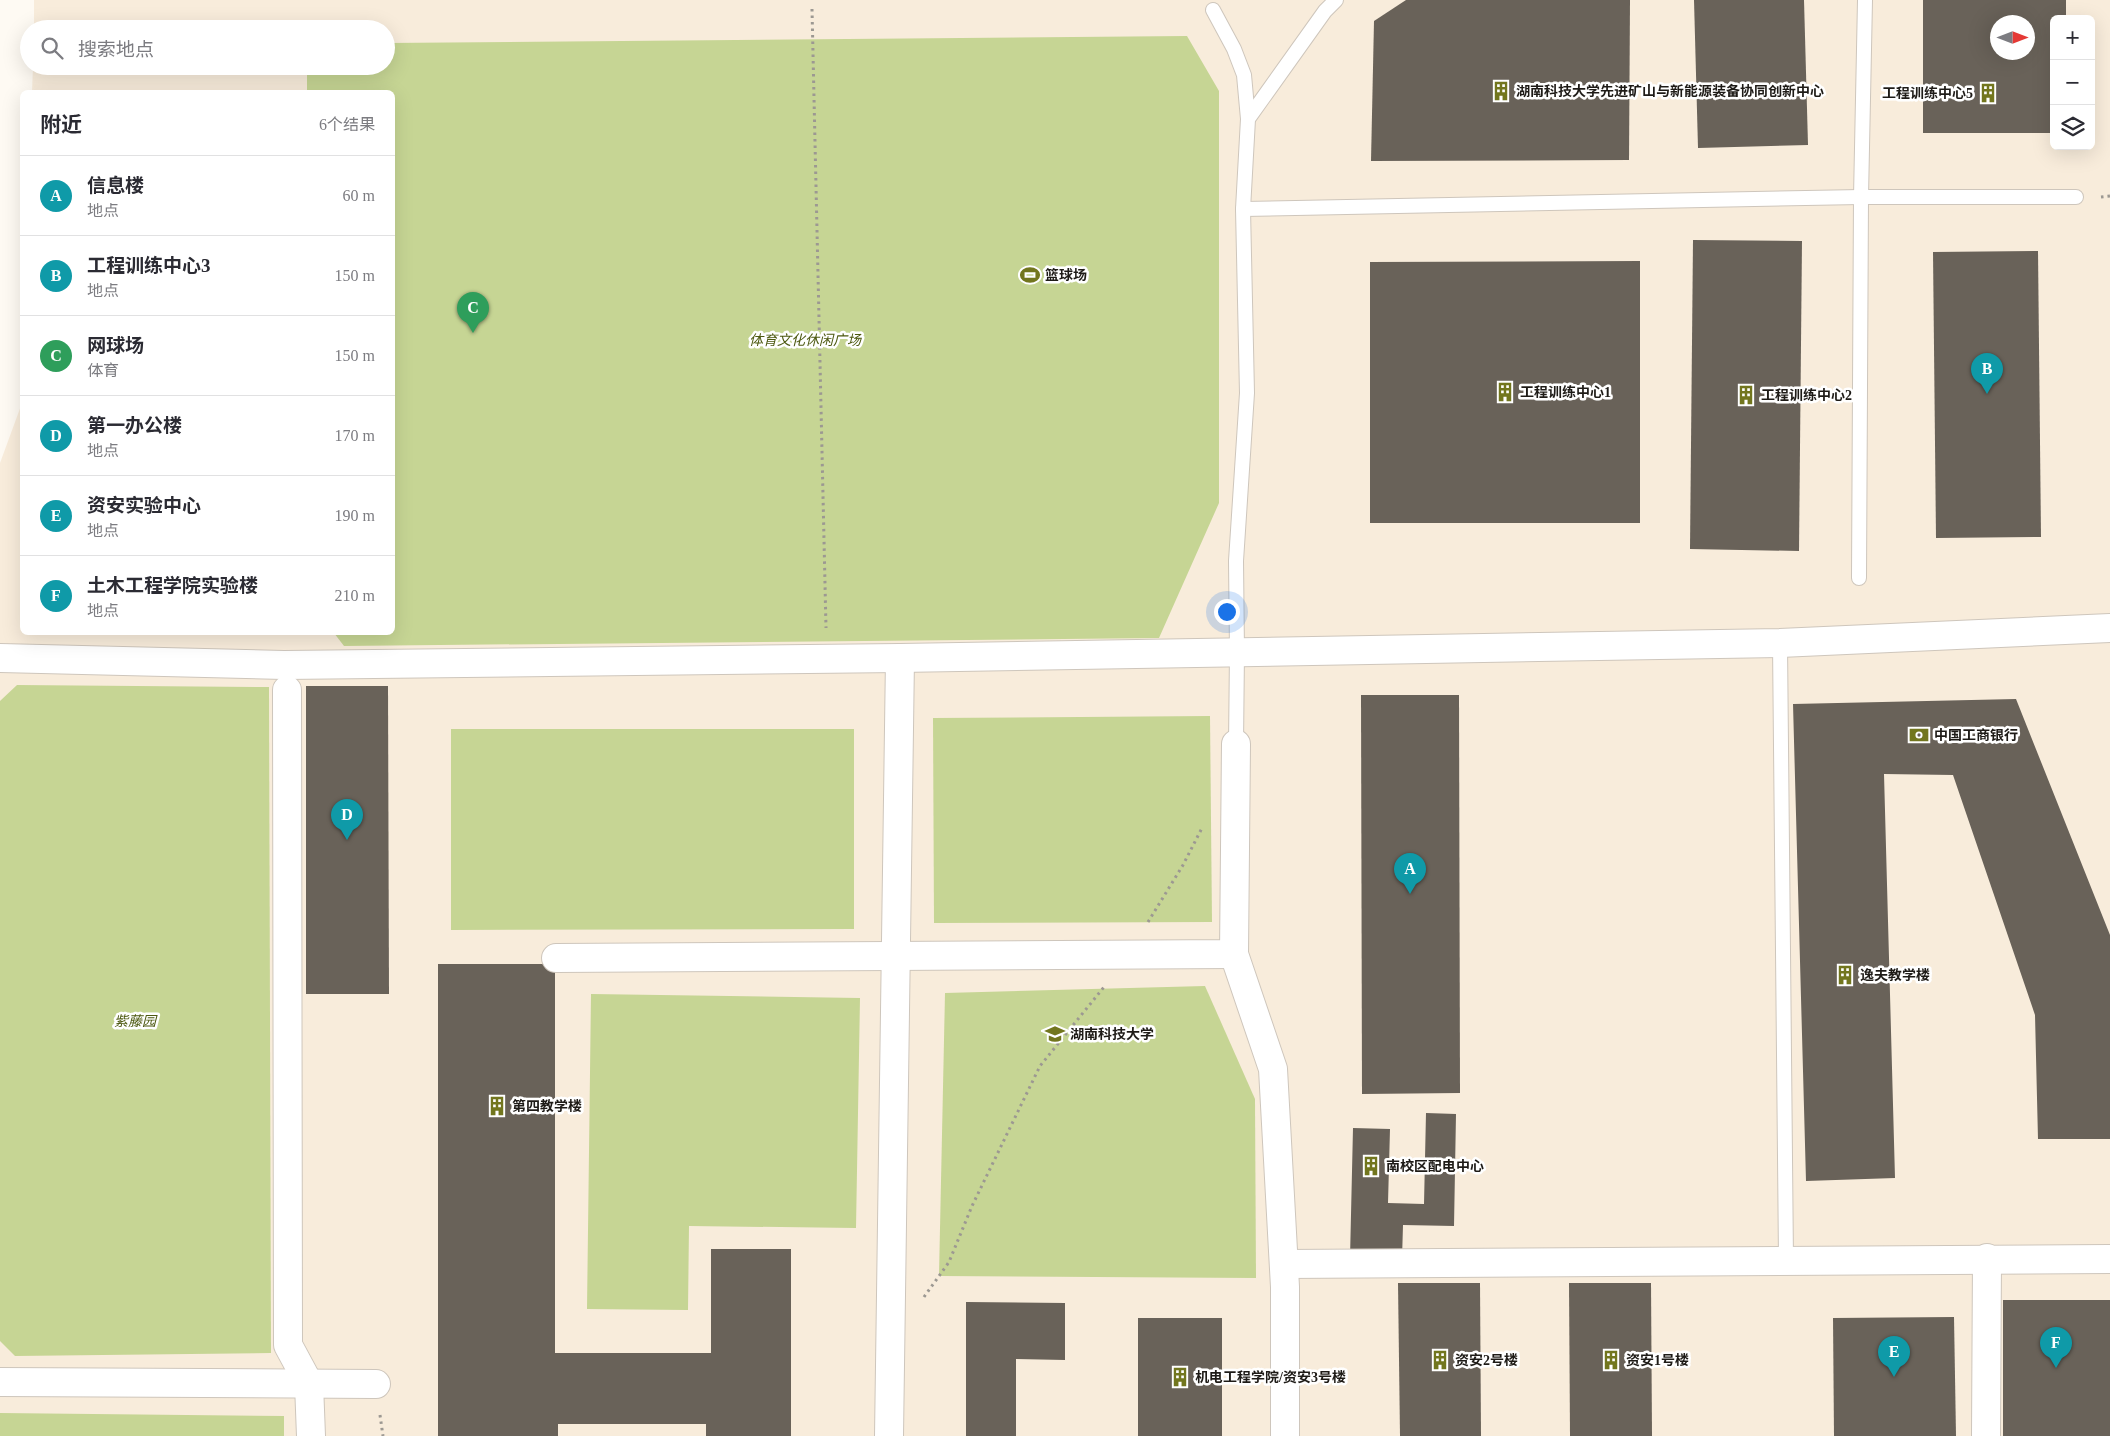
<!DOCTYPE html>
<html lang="zh">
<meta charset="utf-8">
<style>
body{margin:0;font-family:"Times New Roman","Noto Sans SC",serif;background:#f7f7f7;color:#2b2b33}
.controls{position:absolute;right:15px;top:15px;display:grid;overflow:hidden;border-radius:8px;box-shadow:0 5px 20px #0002}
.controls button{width:45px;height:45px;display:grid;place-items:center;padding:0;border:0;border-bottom:1px solid #e1e1e2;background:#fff;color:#2b2b33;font:25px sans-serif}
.compass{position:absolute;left:1990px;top:15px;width:45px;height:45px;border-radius:50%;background:#fff;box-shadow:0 5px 20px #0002;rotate:90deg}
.you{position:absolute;left:1226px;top:611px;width:18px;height:18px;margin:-12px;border:4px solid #fff;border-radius:50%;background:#1a73e8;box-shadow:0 0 0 8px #1a73e833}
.badge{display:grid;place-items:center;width:32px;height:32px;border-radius:50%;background:#72761e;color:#fff;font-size:16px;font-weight:700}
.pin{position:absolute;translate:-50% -41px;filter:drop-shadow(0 1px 2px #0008)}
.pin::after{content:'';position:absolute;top:26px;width:18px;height:15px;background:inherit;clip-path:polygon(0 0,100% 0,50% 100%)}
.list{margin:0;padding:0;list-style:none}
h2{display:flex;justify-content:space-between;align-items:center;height:65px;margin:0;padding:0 20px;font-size:21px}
h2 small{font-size:16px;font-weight:400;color:#7c7c81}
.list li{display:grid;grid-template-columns:32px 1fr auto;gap:15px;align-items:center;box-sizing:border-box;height:80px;padding:0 20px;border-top:1px solid #e1e1e2}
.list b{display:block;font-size:19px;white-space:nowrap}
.list p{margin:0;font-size:16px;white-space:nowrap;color:#7c7c81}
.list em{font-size:16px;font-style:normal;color:#7c7c81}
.icon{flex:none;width:28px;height:28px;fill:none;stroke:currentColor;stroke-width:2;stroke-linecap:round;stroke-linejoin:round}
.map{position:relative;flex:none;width:2110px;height:1436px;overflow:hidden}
.search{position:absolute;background:#fff;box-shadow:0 5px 20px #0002;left:20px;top:20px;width:375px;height:55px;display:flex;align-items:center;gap:12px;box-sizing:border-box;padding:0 18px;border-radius:28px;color:#7c7c81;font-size:19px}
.panel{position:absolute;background:#fff;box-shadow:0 5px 20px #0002;left:20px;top:90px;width:375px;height:545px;border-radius:8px}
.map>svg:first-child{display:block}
.built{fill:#f8ecdb;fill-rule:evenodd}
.green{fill:#c6d594}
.building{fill:#696259;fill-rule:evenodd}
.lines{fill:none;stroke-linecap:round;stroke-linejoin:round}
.service-casing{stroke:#cec6bc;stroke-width:16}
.minor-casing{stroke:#cec6bc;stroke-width:30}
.path{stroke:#9c9892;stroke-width:3;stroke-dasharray:2.5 4;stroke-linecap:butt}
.service{stroke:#fff;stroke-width:14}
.minor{stroke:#fff;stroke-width:28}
.labels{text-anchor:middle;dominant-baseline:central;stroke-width:5;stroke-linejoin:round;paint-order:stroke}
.poi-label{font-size:14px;font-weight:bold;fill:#1e1b17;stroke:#fff;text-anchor:start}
.park-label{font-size:14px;font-style:italic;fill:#4d5911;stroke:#fff}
</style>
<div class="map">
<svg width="2110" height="1436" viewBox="0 0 2110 1436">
<rect width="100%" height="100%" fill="#fefaf3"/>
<path class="built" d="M34 0H2110V1436H0V463L22 403V632H392V92H32L33 66H386V29H34ZM2054 19H2091V146H2054ZM1998 22H2028V52H1998Z"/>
<g class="green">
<polygon points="1187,36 1219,91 1219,503 1159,638 344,646 334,633 392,632 392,92 307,92 307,66 386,66 386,43"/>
<polygon points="17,685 269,687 271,1353 15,1356 0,1341 0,701"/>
<polygon points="1210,716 1212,922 934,923 933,718"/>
<polygon points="451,729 854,729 854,929 451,930"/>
<polygon points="1205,986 1255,1099 1256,1278 939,1276 945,993"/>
<polygon points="591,994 860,998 856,1228 689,1226 688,1310 587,1309"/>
<polygon points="0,1413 284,1416 284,1436 0,1436"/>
</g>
<g class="building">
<polygon points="1406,0 1630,0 1629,160 1371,161 1374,21"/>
<polygon points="1694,0 1804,0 1808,145 1698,148"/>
<path d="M1923 0H2066V19H2054V133H1923ZM1998 22H2028V52H1998Z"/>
<polygon points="1693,240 1802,241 1799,551 1690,549"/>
<polygon points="2038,251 2041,537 1936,538 1933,252"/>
<polygon points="1640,261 1640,523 1370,523 1370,262"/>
<polygon points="306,686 388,686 389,994 306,994"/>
<polygon points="1361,695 1459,695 1460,1093 1362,1094"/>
<polygon points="2016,699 2110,935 2110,1139 2038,1139 2035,1015 1953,775 1884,774 1895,1178 1806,1181 1793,704"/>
<polygon points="438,964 555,964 555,1353 711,1353 711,1249 791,1249 791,1436 706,1436 706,1424 558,1424 558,1436 438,1436"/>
<polygon points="1426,1113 1456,1114 1454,1226 1403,1225 1402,1259 1350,1258 1353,1128 1390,1129 1388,1203 1424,1204"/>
<polygon points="1398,1283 1480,1283 1481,1436 1400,1436"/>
<polygon points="1569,1283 1651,1283 1652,1436 1570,1436"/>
<rect x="2003" y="1300" width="107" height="136"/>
<polygon points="966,1302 1065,1303 1065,1360 1016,1359 1016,1436 966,1436"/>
<polygon points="1954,1317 1956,1436 1834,1436 1833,1318"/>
<rect x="1138" y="1318" width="84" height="118"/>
</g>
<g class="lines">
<defs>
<g id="service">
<polyline points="1213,10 1234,49 1244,75 1248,119"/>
<polyline points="1243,209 1861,197 2076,197"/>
<polyline points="1859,578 1861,197 1865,0"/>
<polyline points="1780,643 1786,1260"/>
<polyline points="1236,744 1237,652 1236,561 1247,393 1243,209 1248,119 1325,11 1336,0"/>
</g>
<g id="minor">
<polyline points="0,658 284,665 900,658 1780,643 2110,628"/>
<polyline points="287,690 288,1345 309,1384 311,1436"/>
<polyline points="1234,954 1273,1069 1285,1287 1285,1436"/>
<polyline points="556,958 1234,954 1236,744"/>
<polyline points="1284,1264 2110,1259"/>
<polyline points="0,1382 376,1384"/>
<polyline points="889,1436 900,658"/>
<polyline points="1986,1436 1987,1258"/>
</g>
</defs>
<use href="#service" class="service-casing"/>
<use href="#minor" class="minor-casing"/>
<g class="path">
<polyline points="812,9 826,628"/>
<polyline points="2101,197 2110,196"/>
<polyline points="1148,922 1183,865 1202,828"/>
<polyline points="924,1297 949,1262 972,1206 1040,1066 1104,987"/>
<polyline points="380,1415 383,1436"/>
</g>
<use href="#service" class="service"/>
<use href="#minor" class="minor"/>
</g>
<defs>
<symbol id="building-bare" viewBox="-9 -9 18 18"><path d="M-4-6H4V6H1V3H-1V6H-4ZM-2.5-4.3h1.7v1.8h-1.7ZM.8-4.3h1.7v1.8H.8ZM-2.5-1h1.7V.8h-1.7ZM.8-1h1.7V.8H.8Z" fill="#72761e" stroke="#fff" stroke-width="2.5" paint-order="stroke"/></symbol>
<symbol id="stadium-bare" viewBox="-9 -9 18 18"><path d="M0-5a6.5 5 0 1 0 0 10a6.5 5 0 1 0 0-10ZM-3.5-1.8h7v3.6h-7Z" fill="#72761e" stroke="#fff" stroke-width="2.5" paint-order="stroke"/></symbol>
<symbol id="bank-bare" viewBox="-9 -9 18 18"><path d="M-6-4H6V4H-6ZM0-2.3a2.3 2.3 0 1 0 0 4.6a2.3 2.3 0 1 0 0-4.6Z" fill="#72761e" stroke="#fff" stroke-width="2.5" paint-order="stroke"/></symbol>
<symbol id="university-bare" viewBox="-9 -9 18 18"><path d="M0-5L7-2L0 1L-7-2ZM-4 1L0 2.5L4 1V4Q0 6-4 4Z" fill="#72761e" stroke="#fff" stroke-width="2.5" paint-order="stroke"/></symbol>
</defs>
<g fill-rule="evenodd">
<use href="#building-bare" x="1487" y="77" width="28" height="28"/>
<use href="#building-bare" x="1974" y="79" width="28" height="28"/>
<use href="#stadium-bare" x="1016" y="261" width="28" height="28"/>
<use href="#building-bare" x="1491" y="378" width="28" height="28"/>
<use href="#building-bare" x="1732" y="381" width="28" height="28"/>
<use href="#bank-bare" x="1905" y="721" width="28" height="28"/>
<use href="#building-bare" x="1831" y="961" width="28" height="28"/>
<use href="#university-bare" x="1041" y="1020" width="28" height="28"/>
<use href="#building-bare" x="483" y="1092" width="28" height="28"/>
<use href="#building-bare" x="1357" y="1152" width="28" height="28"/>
<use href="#building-bare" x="1426" y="1346" width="28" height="28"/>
<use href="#building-bare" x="1597" y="1346" width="28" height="28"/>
<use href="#building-bare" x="1166" y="1363" width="28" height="28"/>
</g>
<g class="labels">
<g class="poi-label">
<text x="1516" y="91">湖南科技大学先进矿山与新能源装备协同创新中心</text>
<text x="1973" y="93" text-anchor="end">工程训练中心5</text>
<text x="1045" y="275">篮球场</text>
<text x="1520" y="392">工程训练中心1</text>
<text x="1761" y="395">工程训练中心2</text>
<text x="1934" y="735">中国工商银行</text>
<text x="1860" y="975">逸夫教学楼</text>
<text x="1070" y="1034">湖南科技大学</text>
<text x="512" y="1106">第四教学楼</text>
<text x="1386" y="1166">南校区配电中心</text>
<text x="1455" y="1360">资安2号楼</text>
<text x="1626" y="1360">资安1号楼</text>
<text x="1195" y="1377">机电工程学院/资安3号楼</text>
</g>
<g class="park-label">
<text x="805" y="340">体育文化休闲广场</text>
<text x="135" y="1021">紫藤园</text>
</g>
</g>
</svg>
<div class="controls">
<button>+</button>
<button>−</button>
<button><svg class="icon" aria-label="layers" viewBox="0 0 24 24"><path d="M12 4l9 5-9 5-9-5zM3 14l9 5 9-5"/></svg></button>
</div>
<svg class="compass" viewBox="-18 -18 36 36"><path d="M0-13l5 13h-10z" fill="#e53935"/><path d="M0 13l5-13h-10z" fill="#7c7c81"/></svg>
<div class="you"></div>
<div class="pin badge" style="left:1410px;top:894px;background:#0f9aa8">A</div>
<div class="pin badge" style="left:1987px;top:394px;background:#0f9aa8">B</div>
<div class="pin badge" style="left:473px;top:333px;background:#2e9e5b">C</div>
<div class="pin badge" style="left:347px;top:840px;background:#0f9aa8">D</div>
<div class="pin badge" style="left:1894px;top:1377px;background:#0f9aa8">E</div>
<div class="pin badge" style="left:2056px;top:1368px;background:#0f9aa8">F</div>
<div class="search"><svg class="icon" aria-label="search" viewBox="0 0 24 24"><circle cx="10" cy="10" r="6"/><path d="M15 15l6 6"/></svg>搜索地点</div>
<section class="panel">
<h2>附近<small>6个结果</small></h2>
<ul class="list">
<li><span class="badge" style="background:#0f9aa8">A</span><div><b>信息楼</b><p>地点</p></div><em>60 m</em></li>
<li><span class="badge" style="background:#0f9aa8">B</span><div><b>工程训练中心3</b><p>地点</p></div><em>150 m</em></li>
<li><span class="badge" style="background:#2e9e5b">C</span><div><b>网球场</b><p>体育</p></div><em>150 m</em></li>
<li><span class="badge" style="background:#0f9aa8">D</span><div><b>第一办公楼</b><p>地点</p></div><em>170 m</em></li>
<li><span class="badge" style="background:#0f9aa8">E</span><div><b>资安实验中心</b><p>地点</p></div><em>190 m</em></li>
<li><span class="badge" style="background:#0f9aa8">F</span><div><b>土木工程学院实验楼</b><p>地点</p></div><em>210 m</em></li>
</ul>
</section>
</div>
